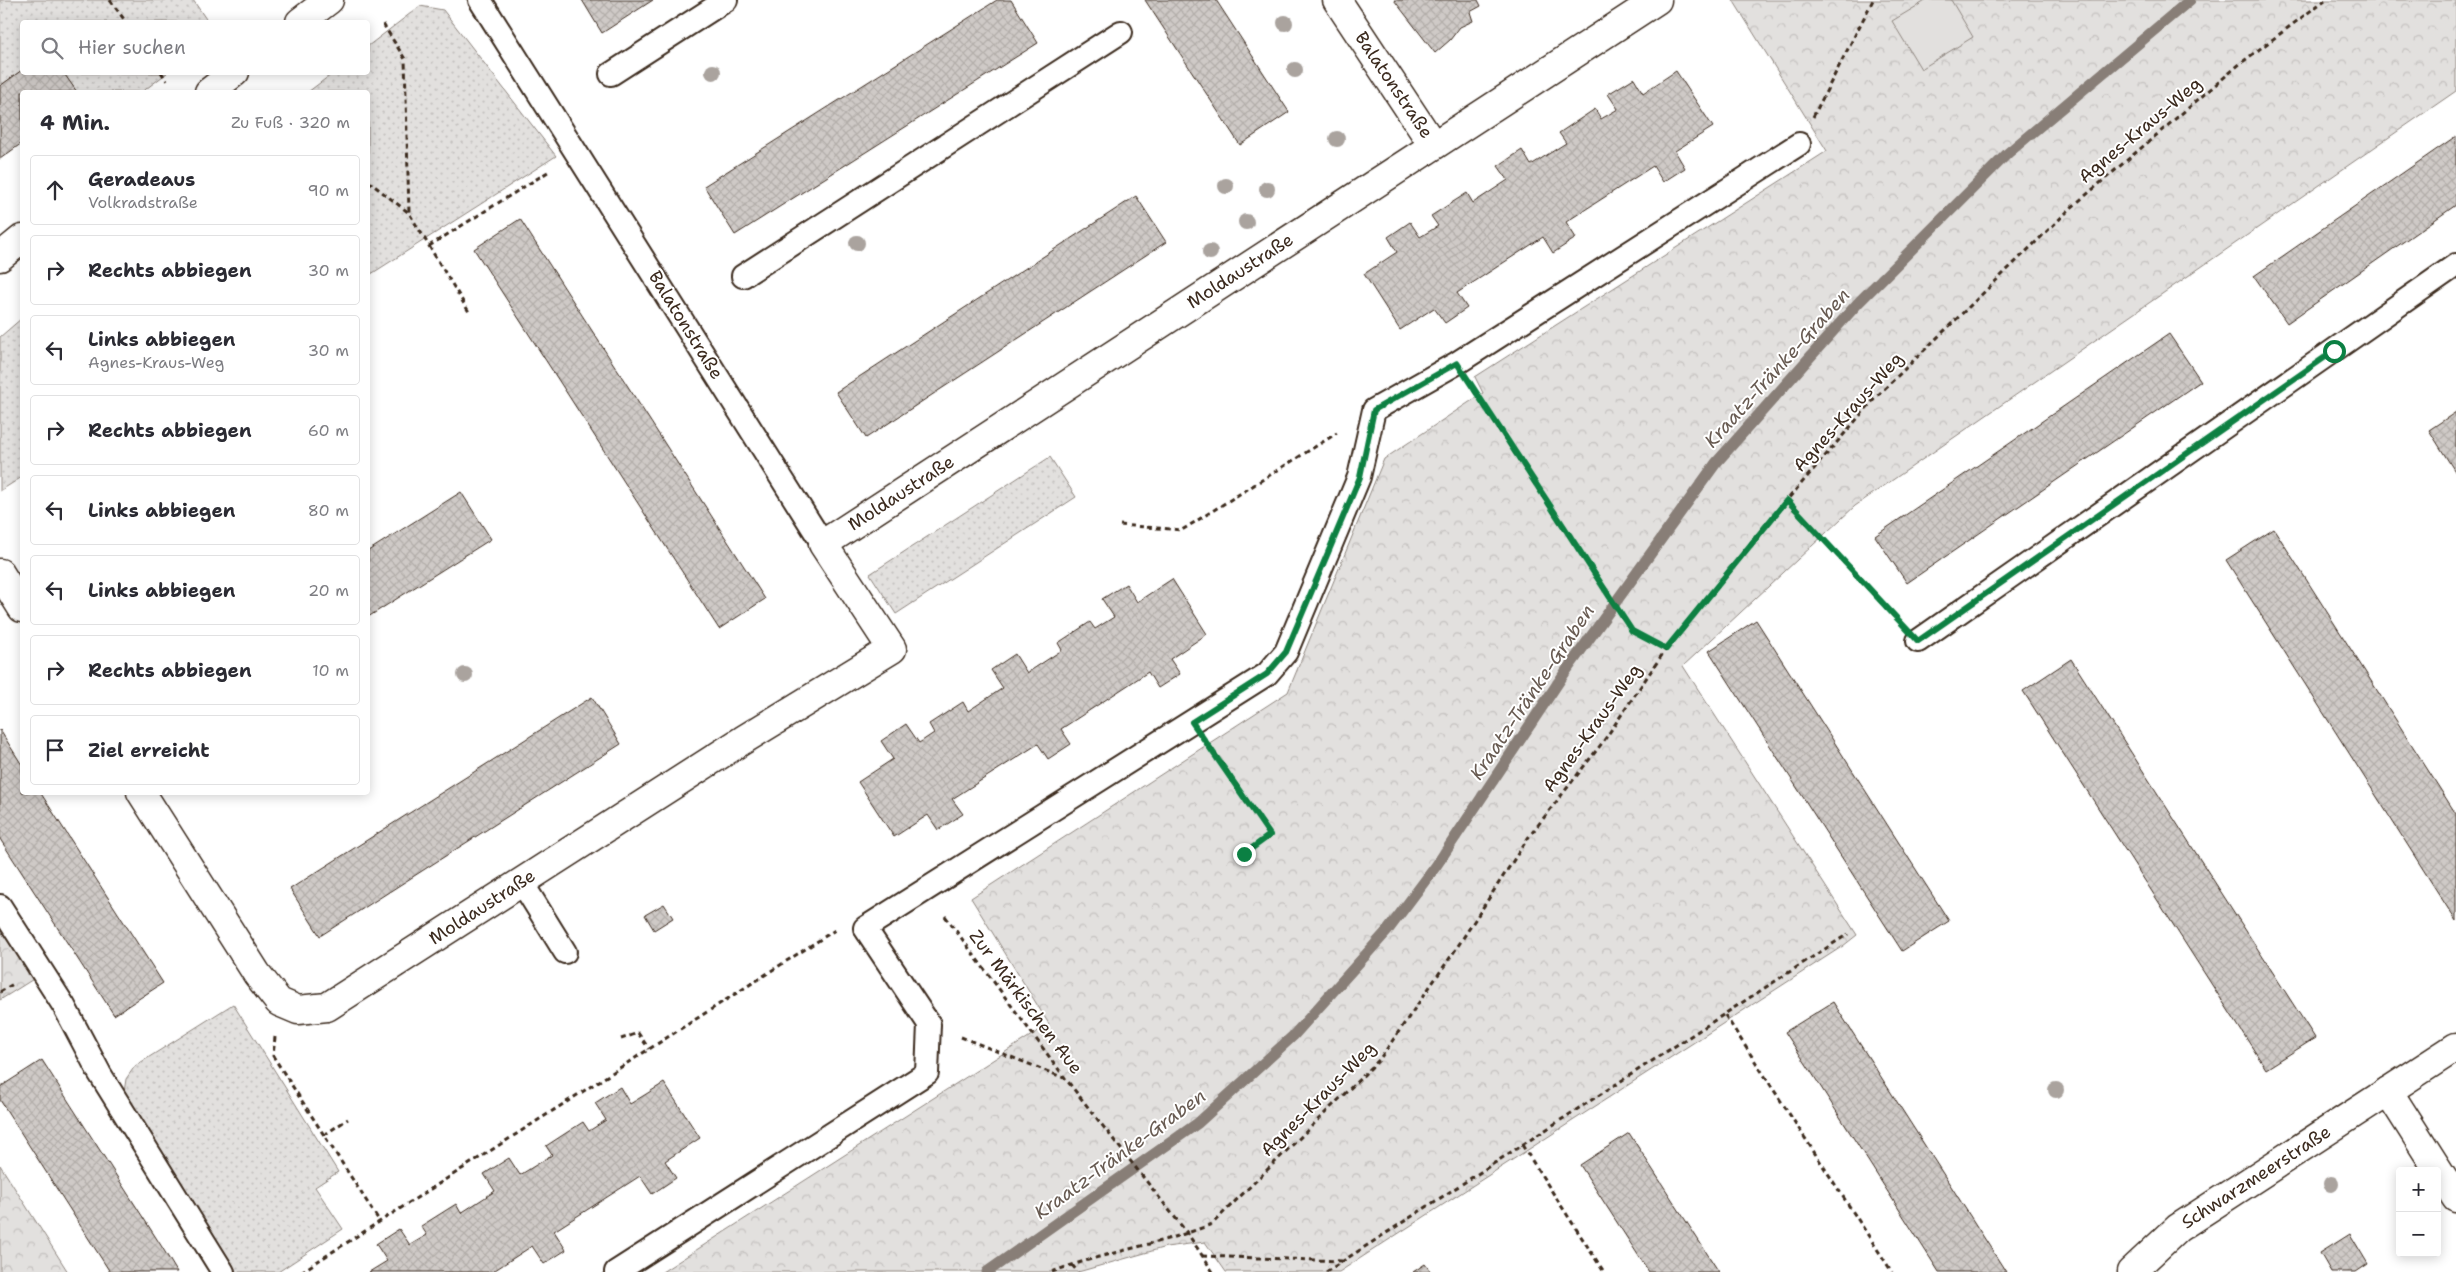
<!DOCTYPE html>
<html lang="de">
<meta charset="utf-8">
<style>
body{margin:0;font-family:"Shantell Sans",sans-serif;background:#f7f7f7;color:#2b2b33}
.controls{position:absolute;right:15px;bottom:15px;display:grid;overflow:hidden;border-radius:5px;box-shadow:0 2px 12px #0003}
.controls button{width:45px;height:45px;display:grid;place-items:center;padding:0;border:0;border-bottom:1px solid #e1e1e2;background:#fff;color:#2b2b33;font:25px sans-serif}
.stop{position:absolute;width:15px;height:15px;margin:-11px;border:4px solid #0b8043;border-radius:50%;background:#fff}
.stop.end{background:#0b8043;border-color:#fff;box-shadow:0 1px 5px #0008}
.list{margin:0;padding:0;list-style:none}
h2{display:flex;justify-content:space-between;align-items:center;height:65px;margin:0;padding:0 20px;font-size:21px}
h2 small{font-size:16px;font-weight:400;color:#7c7c81}
.list li{display:grid;grid-template-columns:32px 1fr auto;gap:15px;align-items:center;box-sizing:border-box;height:70px;margin:0 10px 10px;padding:0 10px;border:1px solid #e1e1e2;border-radius:5px}
.list b{display:block;font-size:19px;white-space:nowrap}
.list p{margin:0;font-size:16px;white-space:nowrap;color:#7c7c81}
.list em{font-size:16px;font-style:normal;color:#7c7c81}
.icon{flex:none;width:28px;height:28px;fill:none;stroke:currentColor;stroke-width:2;stroke-linecap:round;stroke-linejoin:round}
.map{position:relative;flex:none;width:2456px;height:1272px;overflow:hidden}
.search{position:absolute;background:#fff;box-shadow:0 2px 12px #0003;left:20px;top:20px;width:350px;height:55px;display:flex;align-items:center;gap:12px;box-sizing:border-box;padding:0 18px;border-radius:5px;color:#7c7c81;font-size:19px}
.panel{position:absolute;background:#fff;box-shadow:0 2px 12px #0003;left:20px;top:90px;width:350px;height:705px;border-radius:5px}
.map>svg:first-child{display:block}
.grass{fill:url(#grass-dots);stroke:#8e857e}
.park{fill:url(#park-crowns);stroke:#8e857e}
.pitch{fill:#e2e0de;stroke:#8e857e}
.lines{fill:none;stroke-linecap:round;stroke-linejoin:round}
.stream{stroke:#887e77;stroke-width:11}
.building{fill:url(#building-cross-hatch);stroke:#3b2a1e}
.lane-casing{stroke:#3b2a1e;stroke-width:26}
.street-casing{stroke:#3b2a1e;stroke-width:31}
.path{stroke:#3b2a1e;stroke-width:3;stroke-dasharray:5 4;stroke-linecap:butt}
.lane{stroke:#fff;stroke-width:22}
.street{stroke:#fff;stroke-width:28}
.tree{fill:#aaa39e}
.route{stroke:#0b8043;stroke-width:6}
.labels{text-anchor:middle;dominant-baseline:central;stroke-width:4;stroke-linejoin:round;paint-order:stroke}
.street-label{font-size:18px;fill:#3b2a1e;stroke:#fff}
.water-label{font-size:19px;font-style:italic;fill:#685b52;stroke:#fff}
</style>
<div class="map">
<svg width="2456" height="1272" viewBox="0 0 2456 1272">
<defs>
<pattern id="grass-dots" width="8" height="8" patternUnits="userSpaceOnUse" patternTransform="scale(1.25)"><rect width="8" height="8" fill="#e2e0de"/><path d="M2 2h.1M6 6h.1" fill="none" stroke="#c3c0be" stroke-width="1.8" stroke-linecap="round"/></pattern>
<pattern id="park-crowns" width="20" height="18" patternUnits="userSpaceOnUse" patternTransform="scale(1.25)"><rect width="20" height="18" fill="#e2e0de"/><path d="M2 6a3 3 0 1 1 6 0M12 15a3 3 0 1 1 6 0" fill="none" stroke="#c3c0be"/></pattern>
<pattern id="building-cross-hatch" width="8" height="8" patternUnits="userSpaceOnUse" patternTransform="scale(1.25)"><rect width="8" height="8" fill="#cfcac7"/><path d="M0 0l8 8M0 8l8-8" fill="none" stroke="#b3aeaa"/></pattern>
</defs>
<rect width="100%" height="100%" fill="#fff"/>
<filter id="ink" filterUnits="userSpaceOnUse"><feTurbulence type="fractalNoise" baseFrequency=".02" numOctaves="2"/><feDisplacementMap in="SourceGraphic" scale="10" xChannelSelector="R" yChannelSelector="G"/><feConvolveMatrix kernelMatrix="1 2 1 2 8 2 1 2 1" color-interpolation-filters="sRGB"/></filter>
<g filter="url(#ink)">
<g class="grass">
<polygon points="0,0 193,0 208,22 22,22 22,70 0,86"/>
<polygon points="420,6 443,10 556,156 368,276 368,92 308,92 333,73 368,72 368,46"/>
<polygon points="63,73 167,73 142,92 77,92"/>
<polygon points="22,318 22,477 0,491 0,337"/>
<polygon points="1050,457 1076,497 896,614 870,574"/>
<polygon points="233,1004 338,1172 315,1187 343,1229 278,1272 234,1272 124,1092 126,1079 135,1066"/>
</g>
<g class="park">
<polygon points="1733,0 2456,0 2456,91 1855,506 1683,666 1857,935 1843,946 1339,1272 1226,1272 1205,1242 1166,1247 1078,1272 662,1272 1049,1024 971,898 1288,692 1384,459 1483,393 1475,377 1827,151"/>
<polygon points="0,924 35,978 0,1000"/>
<polygon points="0,1165 68,1272 0,1272"/>
</g>
<polygon class="pitch" points="1927,0 1951,0 1973,37 1921,69 1892,21"/>
<g class="lines">
<polyline class="stream" points="987,1272 1198,1123 1293,1036 1388,930 1436,866 1566,671 1716,463 1858,303 2008,153 2190,0"/>
</g>
<g class="building">
<polygon points="582,0 653,0 602,33"/>
<polygon points="997,0 1011,0 1038,43 735,235 704,186"/>
<polygon points="1145,0 1216,0 1289,112 1240,145"/>
<polygon points="1394,0 1478,0 1481,6 1470,12 1473,21 1460,27 1450,40 1435,53"/>
<polygon points="22,70 22,72 63,72 77,92 22,92 22,143 0,159 0,86"/>
<polygon points="1676,71 1713,127 1675,151 1685,168 1663,182 1653,166 1566,222 1576,238 1553,253 1543,237 1457,293 1467,308 1445,323 1434,308 1400,330 1364,274 1397,252 1388,237 1410,222 1420,237 1438,226 1431,216 1467,193 1473,203 1508,180 1498,166 1522,150 1531,165 1566,143 1559,133 1595,109 1601,119 1618,109 1608,94 1634,78 1643,93"/>
<polygon points="2456,136 2456,205 2287,323 2254,276"/>
<polygon points="1136,196 1166,242 866,438 836,392"/>
<polygon points="520,219 765,599 719,629 474,249"/>
<polygon points="2169,334 2201,381 1907,583 1875,536"/>
<polygon points="2456,412 2456,473 2429,430"/>
<polygon points="461,492 491,539 368,617 368,551"/>
<polygon points="2274,529 2456,814 2456,921 2226,560"/>
<polygon points="1172,579 1207,634 1170,659 1180,674 1158,688 1148,672 1061,729 1071,744 1048,759 1038,744 952,799 963,814 938,830 928,815 894,837 858,782 893,759 881,741 906,724 919,743 934,733 929,724 963,702 968,711 1003,688 991,670 1015,654 1027,673 1062,650 1058,643 1090,622 1095,629 1114,617 1102,599 1126,584 1137,602"/>
<polygon points="1756,620 1949,921 1902,951 1709,651"/>
<polygon points="2071,659 2315,1038 2266,1069 2023,691"/>
<polygon points="592,697 621,744 320,936 290,889"/>
<polygon points="0,730 22,765 22,792 40,792 163,983 114,1015 0,839"/>
<polygon points="664,904 673,918 654,930 645,915"/>
<polygon points="1833,1002 2006,1272 1939,1272 1810,1070 1785,1032"/>
<polygon points="42,1060 162,1247 177,1272 110,1272 0,1100 0,1087"/>
<polygon points="664,1083 700,1138 665,1161 676,1178 652,1194 640,1176 554,1231 566,1250 544,1264 532,1246 492,1272 369,1272 387,1261 376,1244 399,1229 410,1245 427,1235 421,1226 456,1204 461,1213 495,1191 484,1174 509,1158 520,1175 552,1155 546,1146 583,1122 589,1131 606,1120 595,1103 620,1087 630,1104"/>
<polygon points="1629,1133 1719,1272 1649,1272 1580,1165"/>
<polygon points="2350,1234 2368,1264 2356,1272 2331,1272 2320,1253"/>
<polygon points="1425,1264 1431,1272 1413,1272"/>
</g>
<g class="lines">
<defs>
<g id="lane">
<polyline points="480,0 823,544"/>
<polyline points="611,74 726,0"/>
<polyline points="743,276 1121,32"/>
<polyline points="1918,641 2456,265"/>
<polyline points="521,881 565,952"/>
<polyline points="0,906 64,1006 100,1074 223,1272"/>
<polyline points="616,1272 927,1073 929,1024 865,928 1267,674 1286,652 1359,477 1374,410 1457,363 1799,144"/>
</g>
<g id="street">
<polyline points="1337,0 1433,145"/>
<polyline points="300,22 329,0"/>
<polyline points="209,92 235,72"/>
<polyline points="0,257 22,239"/>
<polyline points="0,573 22,608"/>
<polyline points="141,792 257,974 279,1002 298,1010 327,1007 743,740 892,649 823,544 1657,0"/>
<polyline points="2388,1091 2456,1198"/>
<polyline points="2131,1272 2178,1228 2456,1047"/>
</g>
</defs>
<use href="#lane" class="lane-casing"/>
<use href="#street" class="street-casing"/>
<g class="path">
<polyline points="110,0 126,22"/>
<polyline points="383,24 405,59 409,213"/>
<polyline points="161,72 167,81"/>
<polyline points="1813,117 1873,0"/>
<polyline points="368,181 409,213 469,312"/>
<polyline points="429,246 551,170"/>
<polyline points="1474,390 1632,631 1666,649"/>
<polyline points="1787,500 1897,619"/>
<polyline points="1120,525 1182,530 1337,433"/>
<polyline points="1210,747 1270,835 1244,854"/>
<polyline points="945,916 1065,1078 1188,1234 1213,1272"/>
<polyline points="0,992 13,984"/>
<polyline points="1725,1015 1892,1272"/>
<polyline points="275,1037 273,1056 380,1222"/>
<polyline points="961,1037 1064,1078"/>
<polyline points="621,1039 638,1033 649,1049"/>
<polyline points="324,1135 348,1119"/>
<polyline points="1522,1145 1604,1272"/>
<polyline points="1202,1256 1343,1261"/>
<polyline points="1072,1265 1078,1272"/>
<polyline points="301,1272 835,930"/>
<path d="M1052 1272C1104 1252 1160 1245 1212 1224L1379 1060 1456 949 1528 838 1603 742 1666 649 1787 500 1877 396 2072 207 2241 63 2325 0"/>
<polyline points="1326,1272 1848,934"/>
</g>
<use href="#lane" class="lane"/>
<use href="#street" class="street"/>
</g>
<g class="tree">
<circle cx="1285" cy="23" r="8"/>
<circle cx="1295" cy="70" r="8"/>
<circle cx="713" cy="72" r="8"/>
<circle cx="1337" cy="139" r="8"/>
<circle cx="1226" cy="186" r="8"/>
<circle cx="1267" cy="189" r="8"/>
<circle cx="1246" cy="222" r="8"/>
<circle cx="857" cy="243" r="8"/>
<circle cx="1210" cy="252" r="8"/>
<circle cx="465" cy="675" r="8"/>
<circle cx="2056" cy="1090" r="8"/>
<circle cx="2331" cy="1184" r="8"/>
</g>
</g>
<g class="lines" filter="url(#ink)">
<polyline class="route" points="1244,854 1270,835 1192,722 1267,674 1286,652 1360,477 1374,410 1457,363 1632,631 1666,649 1787,500 1918,641 2334,351"/>
</g>
<g class="labels">
<g class="street-label">
<text transform="translate(1394 85) rotate(56)">Balatonstraße</text>
<text transform="translate(2140 130) rotate(-40)">Agnes-Kraus-Weg</text>
<text transform="translate(1240 271) rotate(-33)">Moldaustraße</text>
<text transform="translate(686 325) rotate(58)">Balatonstraße</text>
<text transform="translate(1848 412) rotate(-48)">Agnes-Kraus-Weg</text>
<text transform="translate(901 493) rotate(-33)">Moldaustraße</text>
<text transform="translate(1592 728) rotate(-54)">Agnes-Kraus-Weg</text>
<text transform="translate(482 907) rotate(-33)">Moldaustraße</text>
<text transform="translate(1026 1002) rotate(53)">Zur Märkischen Aue</text>
<text transform="translate(1318 1099) rotate(-45)">Agnes-Kraus-Weg</text>
<text transform="translate(2256 1177) rotate(-33)">Schwarzmeerstraße</text>
</g>
<g class="water-label">
<text transform="translate(1777 368) rotate(-48)">Kraatz-Tränke-Graben</text>
<text transform="translate(1532 692) rotate(-56)">Kraatz-Tränke-Graben</text>
<text transform="translate(1120 1154) rotate(-36)">Kraatz-Tränke-Graben</text>
</g>
</g>
</svg>
<div class="controls">
<button>+</button>
<button>−</button>
</div>
<div class="stop" style="left:2334px;top:351px"></div>
<div class="stop end" style="left:1244px;top:854px"></div>
<div class="search"><svg class="icon" aria-label="search" viewBox="0 0 24 24"><circle cx="10" cy="10" r="6"/><path d="M15 15l6 6"/></svg>Hier suchen</div>
<section class="panel">
<h2>4 Min.<small>Zu Fuß · 320 m</small></h2>
<ul class="list">
<li><svg class="icon" aria-label="ahead" viewBox="0 0 24 24"><path d="M12 20V5M6 11l6-6 6 6"/></svg><div><b>Geradeaus</b><p>Volkradstraße</p></div><em>90 m</em></li>
<li><svg class="icon" aria-label="right" viewBox="0 0 24 24"><path d="M7 20v-9h11M14 6l5 5-5 5"/></svg><div><b>Rechts abbiegen</b></div><em>30 m</em></li>
<li><svg class="icon" aria-label="left" viewBox="0 0 24 24"><path d="M17 20v-9H6M10 6l-5 5 5 5"/></svg><div><b>Links abbiegen</b><p>Agnes-Kraus-Weg</p></div><em>30 m</em></li>
<li><svg class="icon" aria-label="right" viewBox="0 0 24 24"><path d="M7 20v-9h11M14 6l5 5-5 5"/></svg><div><b>Rechts abbiegen</b></div><em>60 m</em></li>
<li><svg class="icon" aria-label="left" viewBox="0 0 24 24"><path d="M17 20v-9H6M10 6l-5 5 5 5"/></svg><div><b>Links abbiegen</b></div><em>80 m</em></li>
<li><svg class="icon" aria-label="left" viewBox="0 0 24 24"><path d="M17 20v-9H6M10 6l-5 5 5 5"/></svg><div><b>Links abbiegen</b></div><em>20 m</em></li>
<li><svg class="icon" aria-label="right" viewBox="0 0 24 24"><path d="M7 20v-9h11M14 6l5 5-5 5"/></svg><div><b>Rechts abbiegen</b></div><em>10 m</em></li>
<li><svg class="icon" aria-label="arrive" viewBox="0 0 24 24"><path d="M6 21V4h12l-3 4 3 4H6"/></svg><div><b>Ziel erreicht</b></div></li>
</ul>
</section>
</div>
